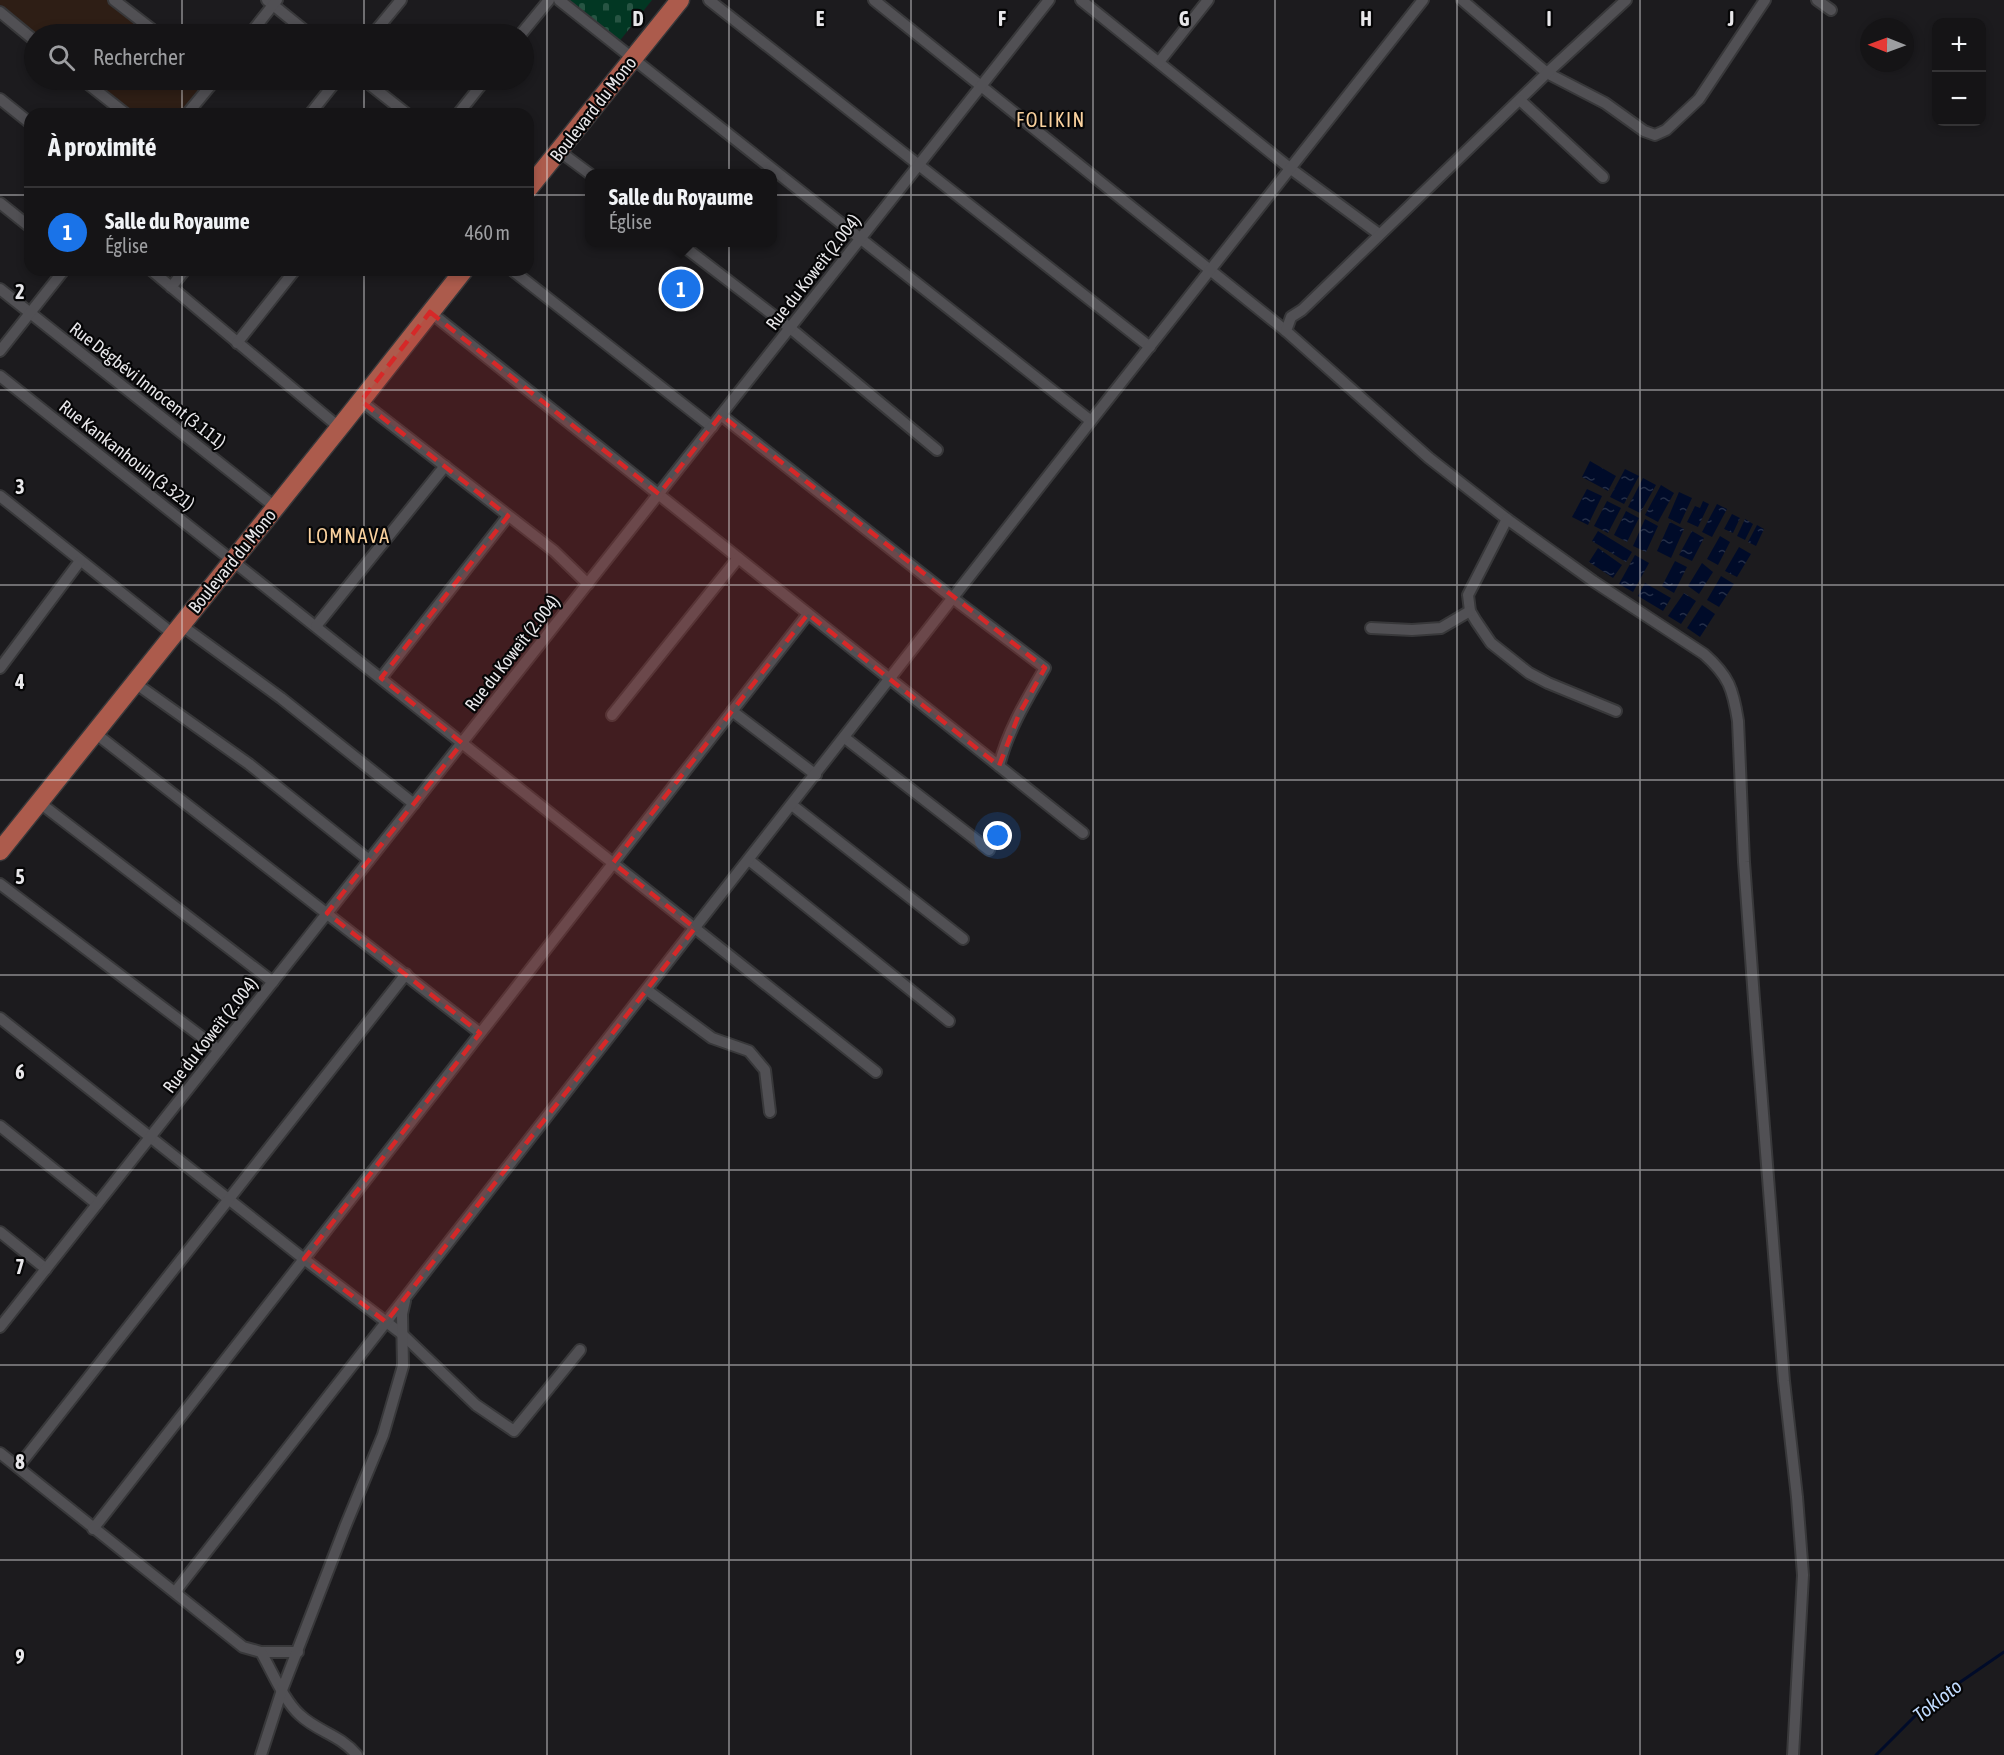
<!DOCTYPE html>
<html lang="fr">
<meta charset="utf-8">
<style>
body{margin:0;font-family:"Asap Condensed",sans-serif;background:#222123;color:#f1f3f6}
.controls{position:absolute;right:18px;top:18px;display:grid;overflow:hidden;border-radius:12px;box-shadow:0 3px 9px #0003}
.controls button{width:54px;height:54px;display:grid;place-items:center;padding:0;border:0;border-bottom:2px solid #343335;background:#151416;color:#f1f3f6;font:30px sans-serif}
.compass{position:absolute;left:1860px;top:18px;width:54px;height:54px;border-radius:50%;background:#151416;box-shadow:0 3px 9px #0003;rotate:271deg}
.you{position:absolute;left:998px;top:836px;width:21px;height:21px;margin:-15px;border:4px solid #fff;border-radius:50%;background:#1a73e8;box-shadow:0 0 0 9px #1a73e833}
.badge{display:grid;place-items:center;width:39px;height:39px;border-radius:50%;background:#1a73e8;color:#fff;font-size:20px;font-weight:700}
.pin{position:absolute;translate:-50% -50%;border:3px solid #fff;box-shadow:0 2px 6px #0006}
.popup{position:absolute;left:585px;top:169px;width:192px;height:78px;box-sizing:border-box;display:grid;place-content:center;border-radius:12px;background:#151416;filter:drop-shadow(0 2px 4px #0005);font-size:20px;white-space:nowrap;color:#9d9ea1}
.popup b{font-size:22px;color:#f1f3f6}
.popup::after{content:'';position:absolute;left:50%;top:100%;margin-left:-12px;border:12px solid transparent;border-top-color:#151416}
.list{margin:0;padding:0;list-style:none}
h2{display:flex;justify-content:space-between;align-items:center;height:78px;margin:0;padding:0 24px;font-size:26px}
h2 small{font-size:20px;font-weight:400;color:#9d9ea1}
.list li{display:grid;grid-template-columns:39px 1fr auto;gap:18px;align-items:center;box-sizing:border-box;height:90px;padding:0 24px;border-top:2px solid #343335}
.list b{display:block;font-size:22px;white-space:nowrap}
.list p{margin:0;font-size:20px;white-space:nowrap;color:#9d9ea1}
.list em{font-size:20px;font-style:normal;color:#9d9ea1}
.icon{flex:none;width:33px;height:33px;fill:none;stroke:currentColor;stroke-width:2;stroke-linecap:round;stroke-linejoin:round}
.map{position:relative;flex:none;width:2004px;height:1755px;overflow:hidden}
.search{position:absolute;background:#151416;box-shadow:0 3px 9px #0003;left:24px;top:24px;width:510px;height:66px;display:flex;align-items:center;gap:15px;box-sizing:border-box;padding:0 21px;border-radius:33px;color:#9d9ea1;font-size:22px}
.panel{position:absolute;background:#151416;box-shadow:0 3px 9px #0003;left:24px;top:108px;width:510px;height:168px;border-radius:18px}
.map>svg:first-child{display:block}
.education{fill:#2e1e15}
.cemetery{fill:url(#cemetery-stones)}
.water{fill:url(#water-ripples)}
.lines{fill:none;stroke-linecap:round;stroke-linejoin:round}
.stream{stroke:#000b29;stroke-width:3}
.minor-casing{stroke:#38383a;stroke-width:14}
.primary-casing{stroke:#38383a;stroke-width:21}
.minor{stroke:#515054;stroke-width:10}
.primary{stroke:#ac5b4c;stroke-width:18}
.marked{fill:#d62828;fill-opacity:0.2;stroke:#d62828;stroke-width:4.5;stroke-dasharray:12 8;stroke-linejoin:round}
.grid{fill:none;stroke:#e8e7ea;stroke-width:1.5;stroke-opacity:0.55}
.labels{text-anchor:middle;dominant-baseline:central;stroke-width:4.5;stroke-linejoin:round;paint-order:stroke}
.street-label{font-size:18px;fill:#e8e7ea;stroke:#060607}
.neighbourhood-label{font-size:20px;letter-spacing:1.5px;fill:#f9d19e;stroke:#060607}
.water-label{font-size:20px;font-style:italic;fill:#c1dbfe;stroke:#060607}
.grid-label{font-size:20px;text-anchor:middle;font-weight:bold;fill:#e8e7ea;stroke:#060607;stroke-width:4.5;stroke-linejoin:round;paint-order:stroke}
</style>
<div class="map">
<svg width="2004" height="1755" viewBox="0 0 2004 1755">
<defs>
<pattern id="cemetery-stones" width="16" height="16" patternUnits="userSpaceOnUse" patternTransform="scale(1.5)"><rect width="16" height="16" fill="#023723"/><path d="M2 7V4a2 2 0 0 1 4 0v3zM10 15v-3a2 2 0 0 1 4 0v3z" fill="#275443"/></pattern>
<pattern id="water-ripples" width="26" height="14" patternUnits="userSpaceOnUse" patternTransform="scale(1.5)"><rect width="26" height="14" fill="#000b29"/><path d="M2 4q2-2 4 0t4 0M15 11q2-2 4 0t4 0" fill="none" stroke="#252f48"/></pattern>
</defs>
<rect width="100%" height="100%" fill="#1c1b1e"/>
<g class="education">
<polygon points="0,0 107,0 152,34 36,34 0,5"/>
<polygon points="90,80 207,80 180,114 131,114"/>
</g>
<polygon class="cemetery" points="560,0 652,0 618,43"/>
<g class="water">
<polygon points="1590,461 1616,476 1608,491 1582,477"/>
<polygon points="1625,469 1639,476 1624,504 1610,497"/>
<polygon points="1643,478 1656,485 1640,513 1628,507"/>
<polygon points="1661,485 1674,493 1658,522 1645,515"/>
<polygon points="1587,489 1602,496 1588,525 1572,517"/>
<polygon points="1679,492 1692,498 1680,524 1668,518"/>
<polygon points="1607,501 1621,508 1608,533 1594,526"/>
<polygon points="1703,501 1709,504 1698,527 1687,522 1695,506 1700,508"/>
<polygon points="1717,504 1727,509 1712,537 1702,532"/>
<polygon points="1626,511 1639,518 1627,542 1614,535"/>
<polygon points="1732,514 1740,518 1733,533 1724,529"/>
<polygon points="1645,519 1658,526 1646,552 1633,546"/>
<polygon points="1745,519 1753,524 1745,540 1737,536"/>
<polygon points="1670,522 1684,529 1671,558 1657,551"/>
<polygon points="1757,525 1764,529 1756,546 1748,542"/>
<polygon points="1598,531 1632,552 1626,562 1592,541"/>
<polygon points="1692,531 1704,538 1692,561 1679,555"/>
<polygon points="1720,536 1730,542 1718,565 1707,559"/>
<polygon points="1739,547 1751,554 1737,577 1725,571"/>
<polygon points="1598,548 1622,565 1613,578 1589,562"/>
<polygon points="1635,555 1649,563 1633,592 1619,584"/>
<polygon points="1675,561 1687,567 1674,593 1662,586"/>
<polygon points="1702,563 1713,572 1699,594 1688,586"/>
<polygon points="1721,576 1734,584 1719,607 1707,600"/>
<polygon points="1645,583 1671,598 1663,611 1638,596"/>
<polygon points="1684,593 1696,601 1681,624 1668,616"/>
<polygon points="1702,605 1715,614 1700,637 1687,628"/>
</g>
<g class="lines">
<polyline class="stream" points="1876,1755 1924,1707 2004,1652"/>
<defs>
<g id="minor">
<polyline points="114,0 158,34"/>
<polyline points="267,0 309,34"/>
<polyline points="559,0 1091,421"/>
<polyline points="709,0 1150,347"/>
<polyline points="874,0 1286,331"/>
<polyline points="1081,0 1291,169 1379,234"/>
<polyline points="1462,0 1547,73 1605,103 1644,131 1655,135 1666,130 1699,99 1765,0"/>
<path d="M1626 0 1547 73 1302 310 1291 317 1286 331 1429 458 1507 519 1593 581 1704 654C1729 676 1733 689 1738 721L1744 862 1754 999 1784 1381 1797 1497 1803 1575 1793 1755"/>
<polyline points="1817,0 1831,10"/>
<polyline points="0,12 34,40"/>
<polyline points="250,34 277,0"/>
<polyline points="373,34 401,0"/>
<polyline points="521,34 549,0"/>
<polyline points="1159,62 1208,0"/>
<polyline points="83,80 126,114"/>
<polyline points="364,80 407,114"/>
<polyline points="0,99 30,123"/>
<polyline points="1520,100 1603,177"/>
<polyline points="187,114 215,80"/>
<polyline points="310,114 337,80"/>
<polyline points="458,114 485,80"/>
<polyline points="559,151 590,174"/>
<polyline points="0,203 30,227"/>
<polyline points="678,242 790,328 937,450"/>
<polyline points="151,270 334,423 344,422"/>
<polyline points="512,270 712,427"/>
<polyline points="171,287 185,270"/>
<polyline points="0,289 275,507"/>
<polyline points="430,312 1083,833"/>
<polyline points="237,343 295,270"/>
<polyline points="0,351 64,270"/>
<polyline points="0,376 876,1072"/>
<polyline points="361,401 554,551 588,584"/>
<path d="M721 415 954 599 1045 668C1027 699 1008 730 999 766"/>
<polyline points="0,496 173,634"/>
<polyline points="1507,519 1468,595 1470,611 1476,621 1491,643 1529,673 1548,683 1616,711"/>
<polyline points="181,625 281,698 414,804"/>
<polyline points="316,626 445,466"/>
<polyline points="1371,628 1412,630 1441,628 1470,611"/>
<polyline points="0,668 80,561"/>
<polyline points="381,678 508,516"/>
<polyline points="135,683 249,764 369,860"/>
<polyline points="732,711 816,775"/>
<polyline points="612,715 738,558"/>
<polyline points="95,733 480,1033"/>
<polyline points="845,738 989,850"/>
<polyline points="40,803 273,982"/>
<polyline points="792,805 963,939"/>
<polyline points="749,860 949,1021"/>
<polyline points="0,884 219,1050"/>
<polyline points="647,990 712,1038 749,1051 765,1070 770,1112"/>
<polyline points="0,1018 304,1259 402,1334 476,1405 514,1431 580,1350"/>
<polyline points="0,1126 97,1204"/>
<polyline points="0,1232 46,1269"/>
<polyline points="0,1327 1049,0"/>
<polyline points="0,1453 243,1647 261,1652 298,1652"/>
<polyline points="18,1467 406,974"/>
<polyline points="93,1529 808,614"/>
<polyline points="175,1592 1091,421 1423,0"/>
<path d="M261 1652C272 1671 284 1701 300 1715 318 1732 339 1734 357 1755"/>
<polyline points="261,1755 282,1690 345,1527 383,1435 403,1366 402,1314 405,1301"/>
</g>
<g id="primary">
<polyline points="528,189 680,0"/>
<polyline points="0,851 344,422 464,270"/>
</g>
</defs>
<use href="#minor" class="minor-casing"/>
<use href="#primary" class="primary-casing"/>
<use href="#minor" class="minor"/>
<use href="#primary" class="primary"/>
</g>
<path class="marked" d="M430 312 659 494 721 415 1045 668 1019 714 999 766 808 614 613 863 695 928 386 1322 304 1259 480 1033 327 913 462 743 381 678 508 516 361 401Z"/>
<path class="grid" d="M182 0V34M364 0V34M547 0V1755M729 0V1755M911 0V1755M1093 0V1755M1275 0V1755M1457 0V1755M1640 0V1755M1822 0V1755M182 80V114M364 80V114M0 195H30M528 195H2004M182 270V1755M364 270V1755M0 390H2004M0 585H2004M0 780H2004M0 975H2004M0 1170H2004M0 1365H2004M0 1560H2004"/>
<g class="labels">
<g class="street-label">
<text transform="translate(593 109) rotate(-52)">Boulevard du Mono</text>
<text transform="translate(813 272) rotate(-52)">Rue du Koweït (2.004)</text>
<text transform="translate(148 385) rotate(38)">Rue Dégbévi Innocent (3.111)</text>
<text transform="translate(127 455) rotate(38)">Rue Kankanhouin (3.321)</text>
<text transform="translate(232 561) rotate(-51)">Boulevard du Mono</text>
<text transform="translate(512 653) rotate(-52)">Rue du Koweït (2.004)</text>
<text transform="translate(210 1035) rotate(-52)">Rue du Koweït (2.004)</text>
</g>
<g class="neighbourhood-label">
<text x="1051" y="119">FOLIKIN</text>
<text x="349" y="535">LOMNAVA</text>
</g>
<g class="water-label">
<text transform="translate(1937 1700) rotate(-38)">Tokloto</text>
</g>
</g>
<g class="grid-label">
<text x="638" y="26">D</text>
<text x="820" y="26">E</text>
<text x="1002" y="26">F</text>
<text x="1184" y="26">G</text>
<text x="1366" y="26">H</text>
<text x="1549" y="26">I</text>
<text x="1731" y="26">J</text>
<text x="20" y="299">2</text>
<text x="20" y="494">3</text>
<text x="20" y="689">4</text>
<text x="20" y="884">5</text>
<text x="20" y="1079">6</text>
<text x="20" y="1274">7</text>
<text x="20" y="1469">8</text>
<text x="20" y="1664">9</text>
</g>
</svg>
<div class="controls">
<button>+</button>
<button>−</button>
</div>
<svg class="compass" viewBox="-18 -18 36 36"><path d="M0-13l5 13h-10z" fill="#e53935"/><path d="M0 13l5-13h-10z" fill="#9d9ea1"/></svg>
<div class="you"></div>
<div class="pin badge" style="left:681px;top:289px">1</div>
<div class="popup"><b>Salle du Royaume</b>Église</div>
<div class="search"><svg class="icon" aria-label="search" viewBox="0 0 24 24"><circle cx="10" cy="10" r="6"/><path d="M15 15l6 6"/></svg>Rechercher</div>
<section class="panel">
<h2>À proximité<small></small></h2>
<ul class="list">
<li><span class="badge">1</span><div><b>Salle du Royaume</b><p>Église</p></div><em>460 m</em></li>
</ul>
</section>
</div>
